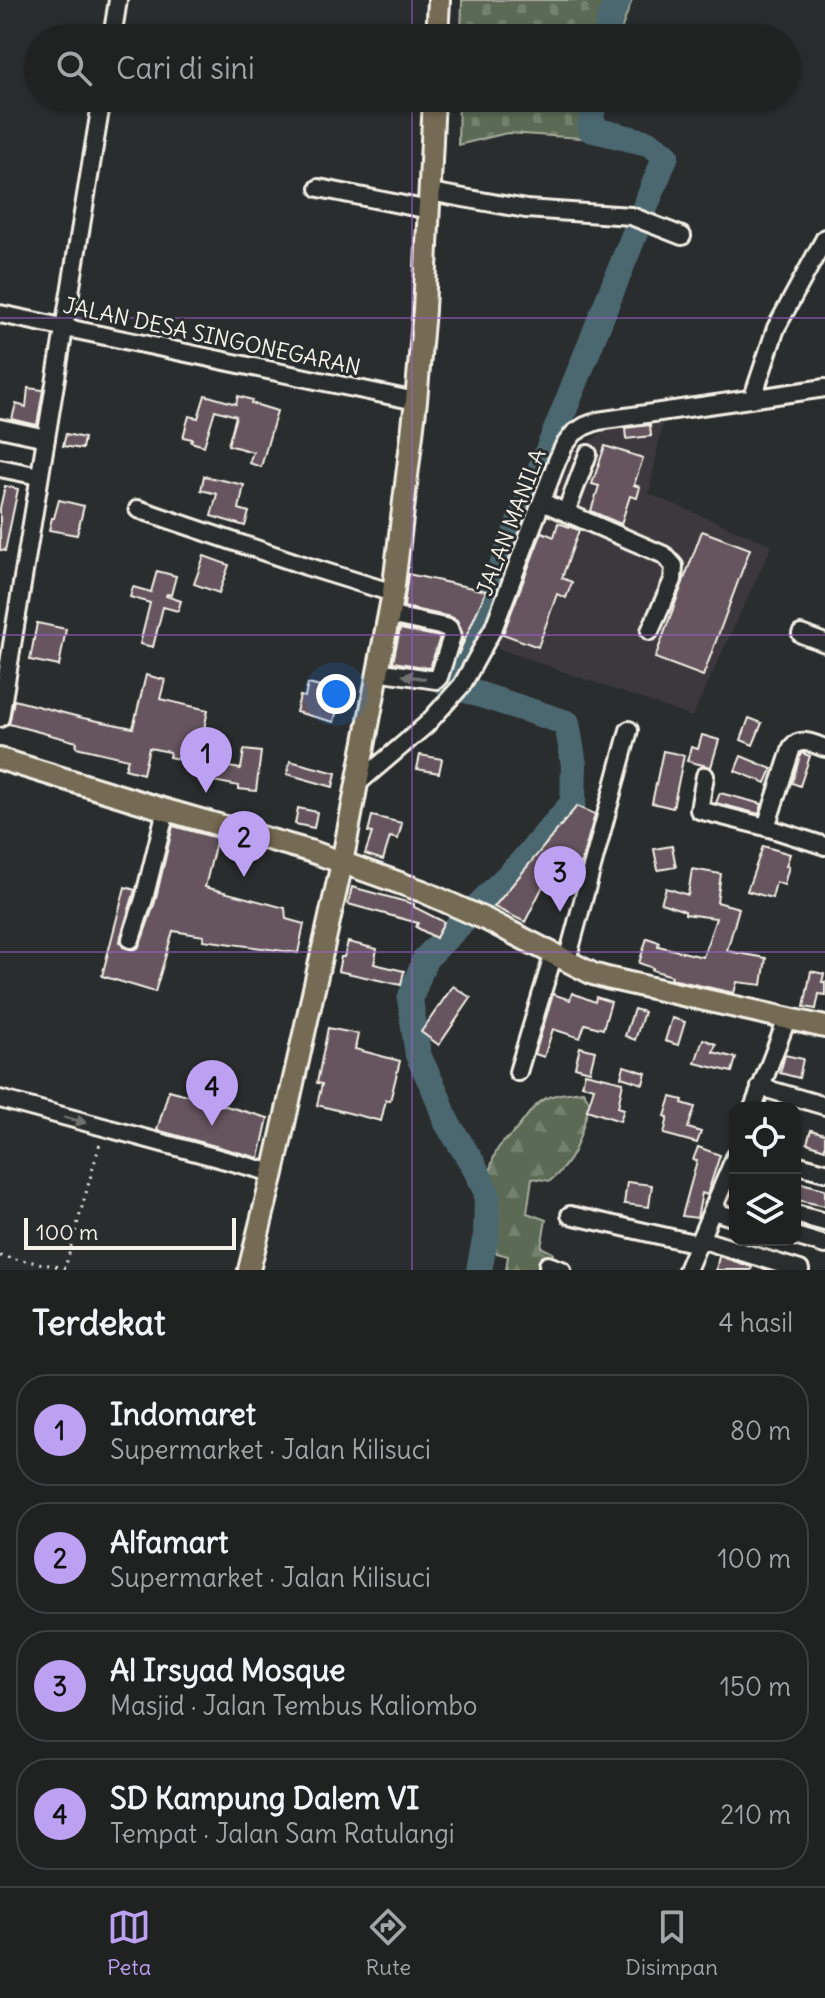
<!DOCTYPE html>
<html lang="id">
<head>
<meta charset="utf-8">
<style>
	body { margin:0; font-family:Delius,sans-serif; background:#282a2a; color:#f1f3f6 }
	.controls { position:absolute; right:24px; bottom:24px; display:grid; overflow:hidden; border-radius:16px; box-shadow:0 2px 6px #0004 }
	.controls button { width:72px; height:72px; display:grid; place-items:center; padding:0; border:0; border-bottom:2px solid #3d3f40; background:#202222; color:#f1f3f6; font:40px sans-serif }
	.scale { position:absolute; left:24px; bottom:20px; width:212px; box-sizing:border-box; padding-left:8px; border:4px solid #f4f1e8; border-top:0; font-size:22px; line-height:28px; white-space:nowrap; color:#f4f1e8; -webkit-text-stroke:6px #2a2d2e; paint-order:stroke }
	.you { position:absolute; left:336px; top:694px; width:28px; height:28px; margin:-20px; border:6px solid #fff; border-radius:50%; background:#1a73e8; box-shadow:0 0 0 12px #1a73e833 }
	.badge { display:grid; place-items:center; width:52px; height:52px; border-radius:50%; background:#bca0f2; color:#111; font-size:26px; font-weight:700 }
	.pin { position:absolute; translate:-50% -66px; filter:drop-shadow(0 2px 4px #0008) }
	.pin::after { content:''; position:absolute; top:42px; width:28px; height:24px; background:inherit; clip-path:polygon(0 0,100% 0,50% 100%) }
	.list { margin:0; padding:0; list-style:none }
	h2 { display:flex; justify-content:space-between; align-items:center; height:104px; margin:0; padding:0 32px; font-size:34px }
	h2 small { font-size:26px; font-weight:400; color:#a2a4a5 }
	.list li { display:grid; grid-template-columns:52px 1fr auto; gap:24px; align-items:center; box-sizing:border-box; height:112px; margin:0 16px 16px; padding:0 16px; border:2px solid #3d3f40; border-radius:32px }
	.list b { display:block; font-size:30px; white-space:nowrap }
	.list p { margin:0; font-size:26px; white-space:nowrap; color:#a2a4a5 }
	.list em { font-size:26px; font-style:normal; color:#a2a4a5 }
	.icon { flex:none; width:44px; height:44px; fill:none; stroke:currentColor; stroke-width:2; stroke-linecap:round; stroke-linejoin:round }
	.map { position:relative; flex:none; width:825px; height:1270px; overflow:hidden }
	.search { position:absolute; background:#202222; box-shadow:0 2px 6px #0004; left:24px; right:24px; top:24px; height:88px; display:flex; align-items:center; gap:20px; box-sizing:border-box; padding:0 28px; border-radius:44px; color:#a2a4a5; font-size:30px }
	.sheet { height:616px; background:#202222 }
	nav { display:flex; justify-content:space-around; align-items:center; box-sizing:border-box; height:112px; border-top:2px solid #3d3f40; background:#202222; font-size:22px; color:#a2a4a5 }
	nav a { display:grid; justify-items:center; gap:4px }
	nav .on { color:#bca0f2 }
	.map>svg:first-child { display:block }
	.built { fill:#3c393c }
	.forest { fill:url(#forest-firs); stroke:#a8ae9e; stroke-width:2 }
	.cemetery { fill:url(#cemetery-stones); stroke:#a8ae9e; stroke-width:2 }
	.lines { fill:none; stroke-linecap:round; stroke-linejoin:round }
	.river { stroke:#4c6771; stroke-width:26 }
	.building { fill:#66555e; stroke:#f4f1e8; stroke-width:2 }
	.minor-casing { stroke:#f4f1e8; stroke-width:22 }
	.major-casing { stroke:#f4f1e8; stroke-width:26 }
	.path { stroke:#f4f1e8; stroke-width:3; stroke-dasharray:2 6; stroke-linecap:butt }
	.minor { stroke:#2a2d2e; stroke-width:16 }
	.major { stroke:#756b52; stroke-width:20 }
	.oneway { fill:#71726f }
	.grid { fill:none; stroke:#995dc9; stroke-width:2; stroke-opacity:0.55 }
	.labels { text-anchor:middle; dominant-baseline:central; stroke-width:6; stroke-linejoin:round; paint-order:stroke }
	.street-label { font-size:22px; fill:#f4f1e8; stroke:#2a2d2e }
</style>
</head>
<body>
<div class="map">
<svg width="825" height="1270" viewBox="0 0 825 1270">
	<defs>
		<pattern id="forest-firs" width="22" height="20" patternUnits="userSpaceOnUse" patternTransform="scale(2)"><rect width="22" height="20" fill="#5b6b54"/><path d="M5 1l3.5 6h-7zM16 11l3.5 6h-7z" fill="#73816d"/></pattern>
		<pattern id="cemetery-stones" width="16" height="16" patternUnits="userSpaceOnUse" patternTransform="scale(2)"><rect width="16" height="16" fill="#5b6b54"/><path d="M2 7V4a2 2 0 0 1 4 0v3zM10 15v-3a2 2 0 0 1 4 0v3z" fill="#73816d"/></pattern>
	</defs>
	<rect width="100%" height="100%" fill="#2a2d2e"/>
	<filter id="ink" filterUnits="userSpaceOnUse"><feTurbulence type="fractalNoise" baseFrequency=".0125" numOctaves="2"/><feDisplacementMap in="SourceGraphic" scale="16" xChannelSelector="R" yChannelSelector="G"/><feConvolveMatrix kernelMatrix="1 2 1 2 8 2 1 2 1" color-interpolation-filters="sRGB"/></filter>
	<g filter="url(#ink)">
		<!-- built -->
		<path class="built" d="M663,421L649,494L772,545L692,717L497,648L574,452L607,429Z"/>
		<!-- forest -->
		<path class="forest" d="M583,1091L590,1102C580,1135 578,1158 550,1181L532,1178L527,1213L546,1220L541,1247L553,1253L550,1270H506L508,1256L489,1251C490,1226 484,1173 496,1152C500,1143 510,1137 517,1129C542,1096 541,1096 583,1091Z"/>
		<!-- cemetery -->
		<g class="cemetery">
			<path d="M462,0H632L618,38H461Z"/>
			<path d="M459,98H603L595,139L507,133L458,145Z"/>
		</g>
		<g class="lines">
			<!-- river -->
			<g class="river">
				<path d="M605,38L611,15L618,0"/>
				<path d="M479,1270L486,1235L487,1193L473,1164L447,1123L436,1093L418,1055L410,999L425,959L519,865L573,803L574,765L567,723L447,684L471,643L666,155L648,143L590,129L594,98"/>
			</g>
		</g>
		<!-- building -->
		<g class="building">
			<path d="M28,388L43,390L37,425L12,419L16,404L26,407Z"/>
			<path d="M205,395L236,404L238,396L252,400L251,403L277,411L261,467L249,463L253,452L228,445L236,416L215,410L204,446L191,442L192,439L183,437L189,416L198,418Z"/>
			<path d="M650,425L651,436L626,439L625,428Z"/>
			<path d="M66,434L84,438L82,449L63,446Z"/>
			<path d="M605,446L643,458L634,485L640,487L637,498L630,496L621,524L591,511L599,486L592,484Z"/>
			<path d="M204,476L244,485L239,509L249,512L245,526L211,516L217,494L201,490Z"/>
			<path d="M5,486L18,489L5,551L0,550V508Z"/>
			<path d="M59,500L84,506L77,535L49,530L52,518H54Z"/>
			<path d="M558,523L579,530L562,578L572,582L566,598L557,594L538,647L503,634L542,532L554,537Z"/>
			<path d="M702,531L750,549L703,676L655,658Z"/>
			<path d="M204,556L229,565L219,593L194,584Z"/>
			<path d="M157,571L176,576L171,595L167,594L166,596L181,601L178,611L163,607L153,647L140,644L150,603L130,597L133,587L151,592Z"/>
			<path d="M408,574L486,591L458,655L463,638L462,632L457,620L451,617L404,607Z"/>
			<path d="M37,623L66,629L59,666L30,660Z"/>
			<path d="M400,629L440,637L430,668L393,662Z"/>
			<path d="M146,675L165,680L160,699L208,710L198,758L189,756L188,761L169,757L170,752L149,748L143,774L125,769L128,759L76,747L77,742L9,724L14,700L83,718L133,728Z"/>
			<path d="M308,684L342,692L334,722L296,712L300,696L305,697Z"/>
			<path d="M749,718L762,723L753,745L741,740Z"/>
			<path d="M702,735L719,740L711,767L687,761L691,747L698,749Z"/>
			<path d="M244,750L261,752L256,791L239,789V786L208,780L211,764L241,769Z"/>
			<path d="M663,751L684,755L673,808L652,803Z"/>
			<path d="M801,753L810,756L800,786L792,783Z"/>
			<path d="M420,755L442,759L439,773L417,769Z"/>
			<path d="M741,756L772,769L766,783L735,771Z"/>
			<path d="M290,761L336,773L333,787L287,774Z"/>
			<path d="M720,793L762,804L759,814L716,803Z"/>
			<path d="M577,806L595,814L581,864L557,858L525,922L494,907Z"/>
			<path d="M298,808L317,812L314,828L295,824Z"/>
			<path d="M372,816L402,823L398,839L390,837L383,860L365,854L372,833L368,832Z"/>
			<path d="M173,826L217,838L205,887L285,908L286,919L304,924L298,953L203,940L204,936L173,931L155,992L102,976L125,887L135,890L121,936L120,942L123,947L132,950L138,948L141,942L155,902Z"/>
			<path d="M672,846L676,867L658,870L654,849Z"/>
			<path d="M763,846L790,854L786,866H789L784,885L776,882L772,898L747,891Z"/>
			<path d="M692,869L721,874L717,902L739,908L727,951L766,958L762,985L737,982L734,993L671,979L672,976L652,970L653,968L639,963L647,938L659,942L658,946L703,957L716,918L685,914V911L661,903L666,888L688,895Z"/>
			<path d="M352,887L414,904V907L444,922L436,938L416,927L418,923L348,904Z"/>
			<path d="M348,942L377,949L374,964L404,971L401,985L338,971L341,957H344Z"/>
			<path d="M811,971L824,974L822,982H825V995L819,994L816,1009L804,1007Z"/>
			<path d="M453,986L471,998L439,1045L421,1032Z"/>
			<path d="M572,993L595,1002L596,997L611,1002L603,1029L585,1024L580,1038L553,1029L544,1057L535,1054L553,994L570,1000Z"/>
			<path d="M634,1009L644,1012L635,1040L625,1036Z"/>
			<path d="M672,1018L685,1022L678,1045L665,1041Z"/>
			<path d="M328,1028L358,1034L355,1049L400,1061L390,1101L386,1100L381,1121L317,1105L322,1084L317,1083Z"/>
			<path d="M703,1039L716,1044L713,1052L736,1058L732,1072L695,1063Z"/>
			<path d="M580,1047L595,1051L590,1071L575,1067Z"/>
			<path d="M785,1055L803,1059L799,1078L780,1073Z"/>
			<path d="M624,1066L646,1073L643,1084L621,1077Z"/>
			<path d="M585,1073L623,1082L618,1107L624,1109L620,1121L587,1110L594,1088L582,1085Z"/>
			<path d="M169,1090L268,1118L259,1158L157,1130Z"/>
			<path d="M671,1097L683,1100L682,1103L695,1107L688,1128L701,1132L697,1143L664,1134L668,1117L665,1116Z"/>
			<path d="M811,1130L825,1134V1149L807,1143Z"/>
			<path d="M698,1147L720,1155L707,1195L702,1193L697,1218L682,1216L697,1161L693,1160Z"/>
			<path d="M627,1182L652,1185L649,1207L624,1204Z"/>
			<path d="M801,1183L825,1189V1206L797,1200Z"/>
			<path d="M719,1256L752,1267L751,1270H716Z"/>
		</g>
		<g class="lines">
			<!-- minor casing -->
			<g class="minor-casing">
				<g id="minor">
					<path d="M112,38L118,0"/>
					<path d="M319,188L429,210"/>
					<path d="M430,192L526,209L631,216L682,236"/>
					<path d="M0,314L416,401"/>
					<path d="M753,397L776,328L825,238"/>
					<path d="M0,428L46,438"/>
					<path d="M0,468L39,476"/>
					<path d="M542,502L664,555L674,566L673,580L650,631"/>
					<path d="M138,509L306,566L393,593"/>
					<path d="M566,512L588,454"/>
					<path d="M801,634L825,643"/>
					<path d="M377,671L436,680L439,677L452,636L449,628L389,615"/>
					<path d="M0,718L102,98"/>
					<path d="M705,776L699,810L766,827L825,846"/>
					<path d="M357,784L426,725L462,685L494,627L557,461L564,446L574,433L585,426L598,421L825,388"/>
					<path d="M766,827L792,747C801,737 814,744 825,748"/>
					<path d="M131,939L144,899L166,810"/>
					<path d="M567,960L629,730"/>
					<path d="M518,1072L554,953"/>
					<path d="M760,1087L825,1106"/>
					<path d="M0,1099L273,1173"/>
					<path d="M753,1108L787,1019"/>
					<path d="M795,1164L825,1172"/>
					<path d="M713,1211L735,1218"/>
					<path d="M795,1214L825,1222"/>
					<path d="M570,1215L698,1244"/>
					<path d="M795,1236L825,1245"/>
					<path d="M700,1239L800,1270"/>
					<path d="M548,1265L562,1270"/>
					<path d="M687,1270L735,1157"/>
				</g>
			</g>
			<!-- major casing -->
			<g class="major-casing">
				<g id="major">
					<path d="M437,38L439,0"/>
					<path d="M0,759L166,810L310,851L422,891L487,920L593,974L607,978L825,1027"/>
					<path d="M249,1270L273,1173L342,863L393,593L416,401L424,310L434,98"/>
				</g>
			</g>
			<!-- path -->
			<path class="path" d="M0,1256L65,1268L100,1143"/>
			<!-- minor -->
			<use href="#minor" class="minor"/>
			<!-- major -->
			<use href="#major" class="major"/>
		</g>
		<!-- one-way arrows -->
		<defs><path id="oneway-solid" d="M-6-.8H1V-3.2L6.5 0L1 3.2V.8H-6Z" transform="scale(2)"/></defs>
		<g class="oneway">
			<use href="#oneway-solid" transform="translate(414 677) rotate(-171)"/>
			<use href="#oneway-solid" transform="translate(75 1120) rotate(15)"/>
		</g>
	</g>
	<!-- grid -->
	<path class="grid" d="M412,0V38M412,98V1270M0,318H825M0,635H825M0,952H825"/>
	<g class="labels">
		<!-- street labels -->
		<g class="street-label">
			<text transform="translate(212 336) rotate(12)">JALAN DESA SINGONEGARAN</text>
			<text transform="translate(511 522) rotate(-69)">JALAN MANILA</text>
		</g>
	</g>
</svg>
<div class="controls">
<button><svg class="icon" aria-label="locate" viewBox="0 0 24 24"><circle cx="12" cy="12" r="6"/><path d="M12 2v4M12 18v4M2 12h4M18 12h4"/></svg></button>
<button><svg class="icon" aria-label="layers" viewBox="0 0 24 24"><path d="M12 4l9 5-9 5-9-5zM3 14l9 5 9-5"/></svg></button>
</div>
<div class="scale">100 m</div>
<div class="you"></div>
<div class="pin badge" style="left:206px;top:793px">1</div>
<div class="pin badge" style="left:244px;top:877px">2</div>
<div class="pin badge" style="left:560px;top:912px">3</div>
<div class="pin badge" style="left:212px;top:1126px">4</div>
<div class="search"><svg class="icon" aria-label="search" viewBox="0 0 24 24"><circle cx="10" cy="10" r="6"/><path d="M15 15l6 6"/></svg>Cari di sini</div>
</div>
<section class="sheet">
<h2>Terdekat<small>4 hasil</small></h2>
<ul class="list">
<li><span class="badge">1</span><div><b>Indomaret</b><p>Supermarket · Jalan Kilisuci</p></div><em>80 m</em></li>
<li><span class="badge">2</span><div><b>Alfamart</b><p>Supermarket · Jalan Kilisuci</p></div><em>100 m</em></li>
<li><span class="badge">3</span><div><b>Al Irsyad Mosque</b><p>Masjid · Jalan Tembus Kaliombo</p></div><em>150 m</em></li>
<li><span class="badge">4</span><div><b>SD Kampung Dalem VI</b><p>Tempat · Jalan Sam Ratulangi</p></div><em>210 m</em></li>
</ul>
</section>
<nav>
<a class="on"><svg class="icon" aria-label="map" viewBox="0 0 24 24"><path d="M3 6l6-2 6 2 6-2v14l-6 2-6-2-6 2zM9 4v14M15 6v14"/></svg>Peta</a>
<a><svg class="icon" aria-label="directions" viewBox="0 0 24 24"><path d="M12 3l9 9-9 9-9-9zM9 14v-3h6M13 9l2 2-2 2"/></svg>Rute</a>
<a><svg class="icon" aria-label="saved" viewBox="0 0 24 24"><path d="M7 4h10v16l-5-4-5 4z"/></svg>Disimpan</a>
</nav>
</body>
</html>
